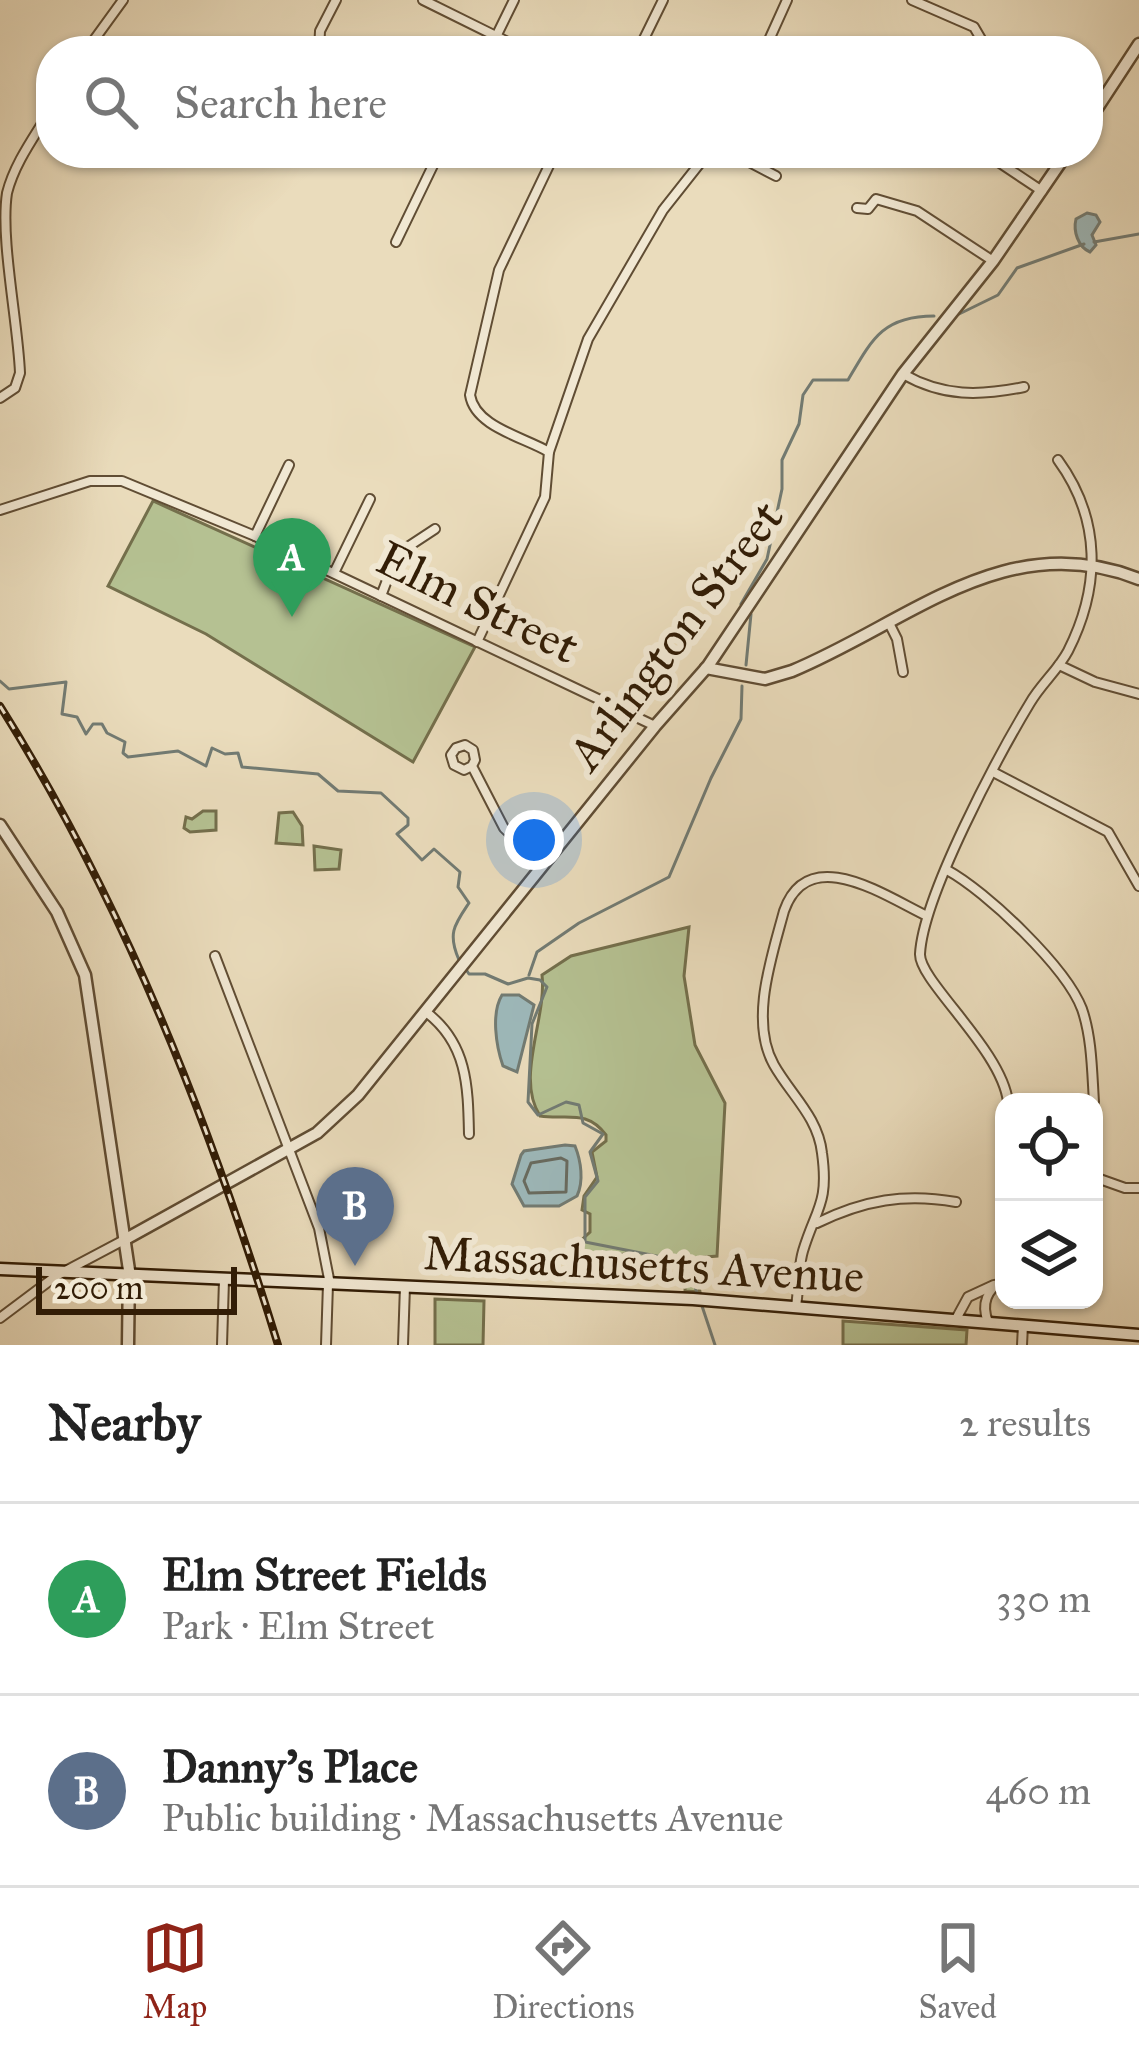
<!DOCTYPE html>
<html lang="en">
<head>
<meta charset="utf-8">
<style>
	body { margin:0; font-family:"IM FELL Great Primer",serif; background:#f6f6f6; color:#222 }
	.controls { position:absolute; right:36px; bottom:36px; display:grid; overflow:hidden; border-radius:24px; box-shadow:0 3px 9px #0004 }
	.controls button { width:108px; height:108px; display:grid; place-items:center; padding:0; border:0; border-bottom:3px solid #e0e0e0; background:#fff; color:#222; font:60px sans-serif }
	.scale { position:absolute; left:36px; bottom:30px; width:201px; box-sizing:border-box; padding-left:12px; border:6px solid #321d06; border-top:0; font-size:33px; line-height:42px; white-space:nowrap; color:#321d06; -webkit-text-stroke:9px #f1e8d3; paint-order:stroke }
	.you { position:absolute; left:534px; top:840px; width:42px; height:42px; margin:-30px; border:9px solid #fff; border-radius:50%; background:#1a73e8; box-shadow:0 0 0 18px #1a73e833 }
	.badge { display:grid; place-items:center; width:78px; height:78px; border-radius:50%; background:#8f2418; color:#fff; font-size:39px; font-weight:700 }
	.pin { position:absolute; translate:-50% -99px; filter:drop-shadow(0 3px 6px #0008) }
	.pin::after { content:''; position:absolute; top:63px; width:42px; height:36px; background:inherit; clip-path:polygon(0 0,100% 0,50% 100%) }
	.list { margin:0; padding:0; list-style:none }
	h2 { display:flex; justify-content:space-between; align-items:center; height:156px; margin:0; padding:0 48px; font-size:51px }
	h2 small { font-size:39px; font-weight:400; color:#767676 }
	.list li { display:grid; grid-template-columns:78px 1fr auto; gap:36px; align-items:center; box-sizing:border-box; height:192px; padding:0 48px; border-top:3px solid #e0e0e0 }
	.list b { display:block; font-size:45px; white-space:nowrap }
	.list p { margin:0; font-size:39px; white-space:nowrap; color:#767676 }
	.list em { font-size:39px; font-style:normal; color:#767676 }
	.icon { flex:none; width:66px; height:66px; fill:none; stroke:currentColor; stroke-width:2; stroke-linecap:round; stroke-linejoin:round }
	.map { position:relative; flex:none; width:1139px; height:1345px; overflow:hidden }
	.search { position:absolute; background:#fff; box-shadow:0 3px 9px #0004; left:36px; right:36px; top:36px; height:132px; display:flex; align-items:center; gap:30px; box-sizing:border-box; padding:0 42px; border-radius:48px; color:#767676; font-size:45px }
	.sheet { height:540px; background:#fff }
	nav { display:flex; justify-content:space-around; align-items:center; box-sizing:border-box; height:168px; border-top:3px solid #e0e0e0; background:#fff; font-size:33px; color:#767676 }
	nav a { display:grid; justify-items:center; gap:6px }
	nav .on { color:#8f2418 }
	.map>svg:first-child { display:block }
	.green { fill:#b5c192; stroke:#746f4c; stroke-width:3 }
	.water { fill:#9db9bb; stroke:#727b73; stroke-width:3 }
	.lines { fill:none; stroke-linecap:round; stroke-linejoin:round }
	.shore { stroke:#686b60; stroke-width:3 }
	.stream { stroke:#727b73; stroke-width:3 }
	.minor-casing { stroke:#604d34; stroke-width:12 }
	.tertiary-casing { stroke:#604d34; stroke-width:15 }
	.secondary-casing { stroke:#321d06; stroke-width:15 }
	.minor { stroke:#f1e8d3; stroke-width:8 }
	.tertiary { stroke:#f1e8d3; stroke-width:10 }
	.secondary { stroke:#f1e8d3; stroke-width:10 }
	.rail-casing { stroke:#321d06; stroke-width:8 }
	.rail { stroke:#f1e8d3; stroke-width:3; stroke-dasharray:9; stroke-linecap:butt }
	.labels { text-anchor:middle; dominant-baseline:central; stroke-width:12; stroke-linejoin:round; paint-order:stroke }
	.street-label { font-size:48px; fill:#321d06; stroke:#f1e8d3 }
</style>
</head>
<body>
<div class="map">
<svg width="1139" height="1345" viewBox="0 0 1139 1345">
	<rect width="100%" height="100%" fill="#eadcbc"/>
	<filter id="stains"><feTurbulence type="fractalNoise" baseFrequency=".00167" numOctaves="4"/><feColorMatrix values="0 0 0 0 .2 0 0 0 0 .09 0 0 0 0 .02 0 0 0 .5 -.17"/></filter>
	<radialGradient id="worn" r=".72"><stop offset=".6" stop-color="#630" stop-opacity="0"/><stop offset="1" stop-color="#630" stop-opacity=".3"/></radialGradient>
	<!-- green -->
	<g class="green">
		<path d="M153,501L475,647L413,762L206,634L108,586Z"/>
		<path d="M203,811H216V830L190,832L184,828L186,817L192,819Z"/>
		<path d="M293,812L302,826L303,845L276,843L279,813Z"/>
		<path d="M314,846L341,850L339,869L315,870Z"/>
		<path d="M689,927L684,976L695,1045L725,1103L717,1256L694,1258L700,1292L685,1291L686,1269L681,1264H665L644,1278L628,1269L637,1261L629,1252L595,1265L585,1263L576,1245L590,1232V1214L582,1210L584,1196L597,1177L592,1152L606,1141V1135C587,1109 567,1120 540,1116C515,1077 547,1019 542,975L571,956Z"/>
		<path d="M435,1299L484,1301L483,1345H435Z"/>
		<path d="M843,1321L967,1330L966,1345H843Z"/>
	</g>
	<!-- water -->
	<g class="water">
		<path d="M1087,213L1096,215L1100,222L1092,235L1096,245L1090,252C1078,247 1073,231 1076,219Z"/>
		<path d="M502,995H519L534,1005L517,1072L503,1066C496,1046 491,1013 502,995Z"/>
		<path d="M565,1145L575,1146C581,1161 584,1181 577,1196L559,1206H524L512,1184L521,1155L524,1151Z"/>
	</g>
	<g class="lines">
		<!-- shore -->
		<path class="shore" d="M561,1158L567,1161L566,1192L529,1193L524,1181L531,1163Z"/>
		<!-- stream -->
		<g class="stream">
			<path d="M1094,242L1139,234"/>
			<path d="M955,316L998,295L1017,268L1084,244"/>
			<path d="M741,604L767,559L782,489V460L799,424L803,395L813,380H848C872,339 883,316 934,316"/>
			<path d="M746,665L751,614"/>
			<path d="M0,681L9,689L66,682L62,714L77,717L86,734L93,724H102L107,733L125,742L123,753L128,757L178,751L206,766L212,748L225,754L238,753L242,767L318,774L338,791L381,793L408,818V825L397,834L422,860L434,849L460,872L458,887L469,903C455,924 447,933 459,960"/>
			<path d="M465,968L469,974H485L508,984L528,978L540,980L547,987L532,1024L528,1102L538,1115L566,1102L579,1105L583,1123L603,1134L590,1152L598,1181L585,1197V1242L687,1262L698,1296"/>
			<path d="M529,975L537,952L579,923L669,877L711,778L741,719L742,686"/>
			<path d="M702,1306L715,1345"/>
		</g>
		<!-- minor casing -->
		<g class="minor-casing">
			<g id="minor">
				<path d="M423,0L526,51"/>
				<path d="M912,0L974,27L988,51"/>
				<path d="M86,51L123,0"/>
				<path d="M319,51L320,31L336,0"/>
				<path d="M489,51L514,0"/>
				<path d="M638,51L663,0"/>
				<path d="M764,51L787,0"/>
				<path d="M732,153L776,176"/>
				<path d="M985,153L1042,191"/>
				<path d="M857,208L868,209L876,199L917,211L993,261"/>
				<path d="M396,242L439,153"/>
				<path d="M903,374C943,397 980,396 1024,387"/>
				<path d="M0,398L15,388L20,373C18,322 0,239 7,193C15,162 35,136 51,109"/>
				<path d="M549,452C524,437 475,427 470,395L499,270L555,153"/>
				<path d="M0,510L90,481H122L255,536L655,726"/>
				<path d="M255,536L289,465"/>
				<path d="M334,573L370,499"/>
				<path d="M381,596L397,554L435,529"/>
				<path d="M889,623L897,639L903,672"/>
				<path d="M477,642L545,497L549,452L588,339L663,210L708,153"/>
				<path d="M1059,665L1095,682L1139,694"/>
				<path d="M472,766L464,770L454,765L451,755L456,748L465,745L473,750L475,760L472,766L504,828L543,865"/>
				<path d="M995,773L1108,832L1139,886"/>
				<path d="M947,870C986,891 1066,967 1082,1009C1092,1038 1092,1072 1094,1102"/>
				<path d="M215,956L319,1228L330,1284"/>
				<path d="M426,1012C467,1043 468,1085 469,1134"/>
				<path d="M1008,1102C1002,1050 919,981 920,954C923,896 998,756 1030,703C1041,684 1058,670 1068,651C1101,586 1101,519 1058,460"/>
				<path d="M1094,1177L1125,1188H1139"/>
				<path d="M817,1223C864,1200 905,1193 956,1202"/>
				<path d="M796,1306C799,1288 798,1268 803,1251C816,1208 829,1204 822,1153C818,1117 791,1095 774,1065C749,1021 772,956 784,911C808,842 885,896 927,916"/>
				<path d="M0,1318L56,1276L124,1240"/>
				<path d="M956,1319L968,1297L994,1285"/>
				<path d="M988,1322C981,1304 987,1289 1004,1280"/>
				<path d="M222,1345L224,1280"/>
				<path d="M326,1345L328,1284"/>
				<path d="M403,1345L405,1286"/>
				<path d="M1022,1345L1023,1325"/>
			</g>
		</g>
		<!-- tertiary casing -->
		<g class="tertiary-casing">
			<g id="tertiary">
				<path d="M1088,122L1139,44"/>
				<path d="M706,668L765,679L792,671C908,623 1006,526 1139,579"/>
				<path d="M0,825L57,912L85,975L129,1270L128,1345"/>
				<path d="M124,1240L317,1133L358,1095L655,726L708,666L903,374L993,261L1067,153"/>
			</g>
		</g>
		<!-- secondary casing -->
		<g class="secondary-casing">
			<path id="secondary" d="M0,1269L693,1299L1139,1335"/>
		</g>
		<!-- minor -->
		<use href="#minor" class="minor"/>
		<!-- tertiary -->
		<use href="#tertiary" class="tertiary"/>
		<!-- secondary -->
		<use href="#secondary" class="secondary"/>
		<!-- rail casing -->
		<g class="rail-casing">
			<path id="rail" d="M0,706C124,903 210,1123 278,1345"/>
		</g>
		<!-- rail -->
		<use href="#rail" class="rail"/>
	</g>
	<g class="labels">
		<!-- street labels -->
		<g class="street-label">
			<text transform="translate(478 602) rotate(26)">Elm Street</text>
			<text transform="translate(675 635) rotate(-53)">Arlington Street</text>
			<text transform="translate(644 1264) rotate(3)">Massachusetts Avenue</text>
		</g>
	</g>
	<rect width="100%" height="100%" filter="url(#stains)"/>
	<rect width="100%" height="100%" fill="url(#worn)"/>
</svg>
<div class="controls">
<button><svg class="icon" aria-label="locate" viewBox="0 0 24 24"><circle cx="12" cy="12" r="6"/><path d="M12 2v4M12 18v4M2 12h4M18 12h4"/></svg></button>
<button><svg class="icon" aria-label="layers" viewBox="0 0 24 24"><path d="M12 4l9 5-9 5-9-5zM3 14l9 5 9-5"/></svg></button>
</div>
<div class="scale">200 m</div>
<div class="you"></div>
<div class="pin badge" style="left:292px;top:617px;background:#2e9e5b">A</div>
<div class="pin badge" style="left:355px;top:1266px;background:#5c6f8a">B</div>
<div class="search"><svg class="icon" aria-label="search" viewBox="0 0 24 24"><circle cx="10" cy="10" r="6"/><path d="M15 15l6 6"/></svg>Search here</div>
</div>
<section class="sheet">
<h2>Nearby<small>2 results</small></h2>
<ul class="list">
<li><span class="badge" style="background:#2e9e5b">A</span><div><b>Elm Street Fields</b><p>Park · Elm Street</p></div><em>330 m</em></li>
<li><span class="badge" style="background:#5c6f8a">B</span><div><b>Danny's Place</b><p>Public building · Massachusetts Avenue</p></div><em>460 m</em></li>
</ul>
</section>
<nav>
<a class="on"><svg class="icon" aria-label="map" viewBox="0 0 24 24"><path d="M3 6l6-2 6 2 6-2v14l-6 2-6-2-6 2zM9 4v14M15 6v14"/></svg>Map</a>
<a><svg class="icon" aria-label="directions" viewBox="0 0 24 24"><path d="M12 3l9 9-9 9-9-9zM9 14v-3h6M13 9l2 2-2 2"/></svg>Directions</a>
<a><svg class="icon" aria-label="saved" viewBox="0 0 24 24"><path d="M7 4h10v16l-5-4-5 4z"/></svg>Saved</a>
</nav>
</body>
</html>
